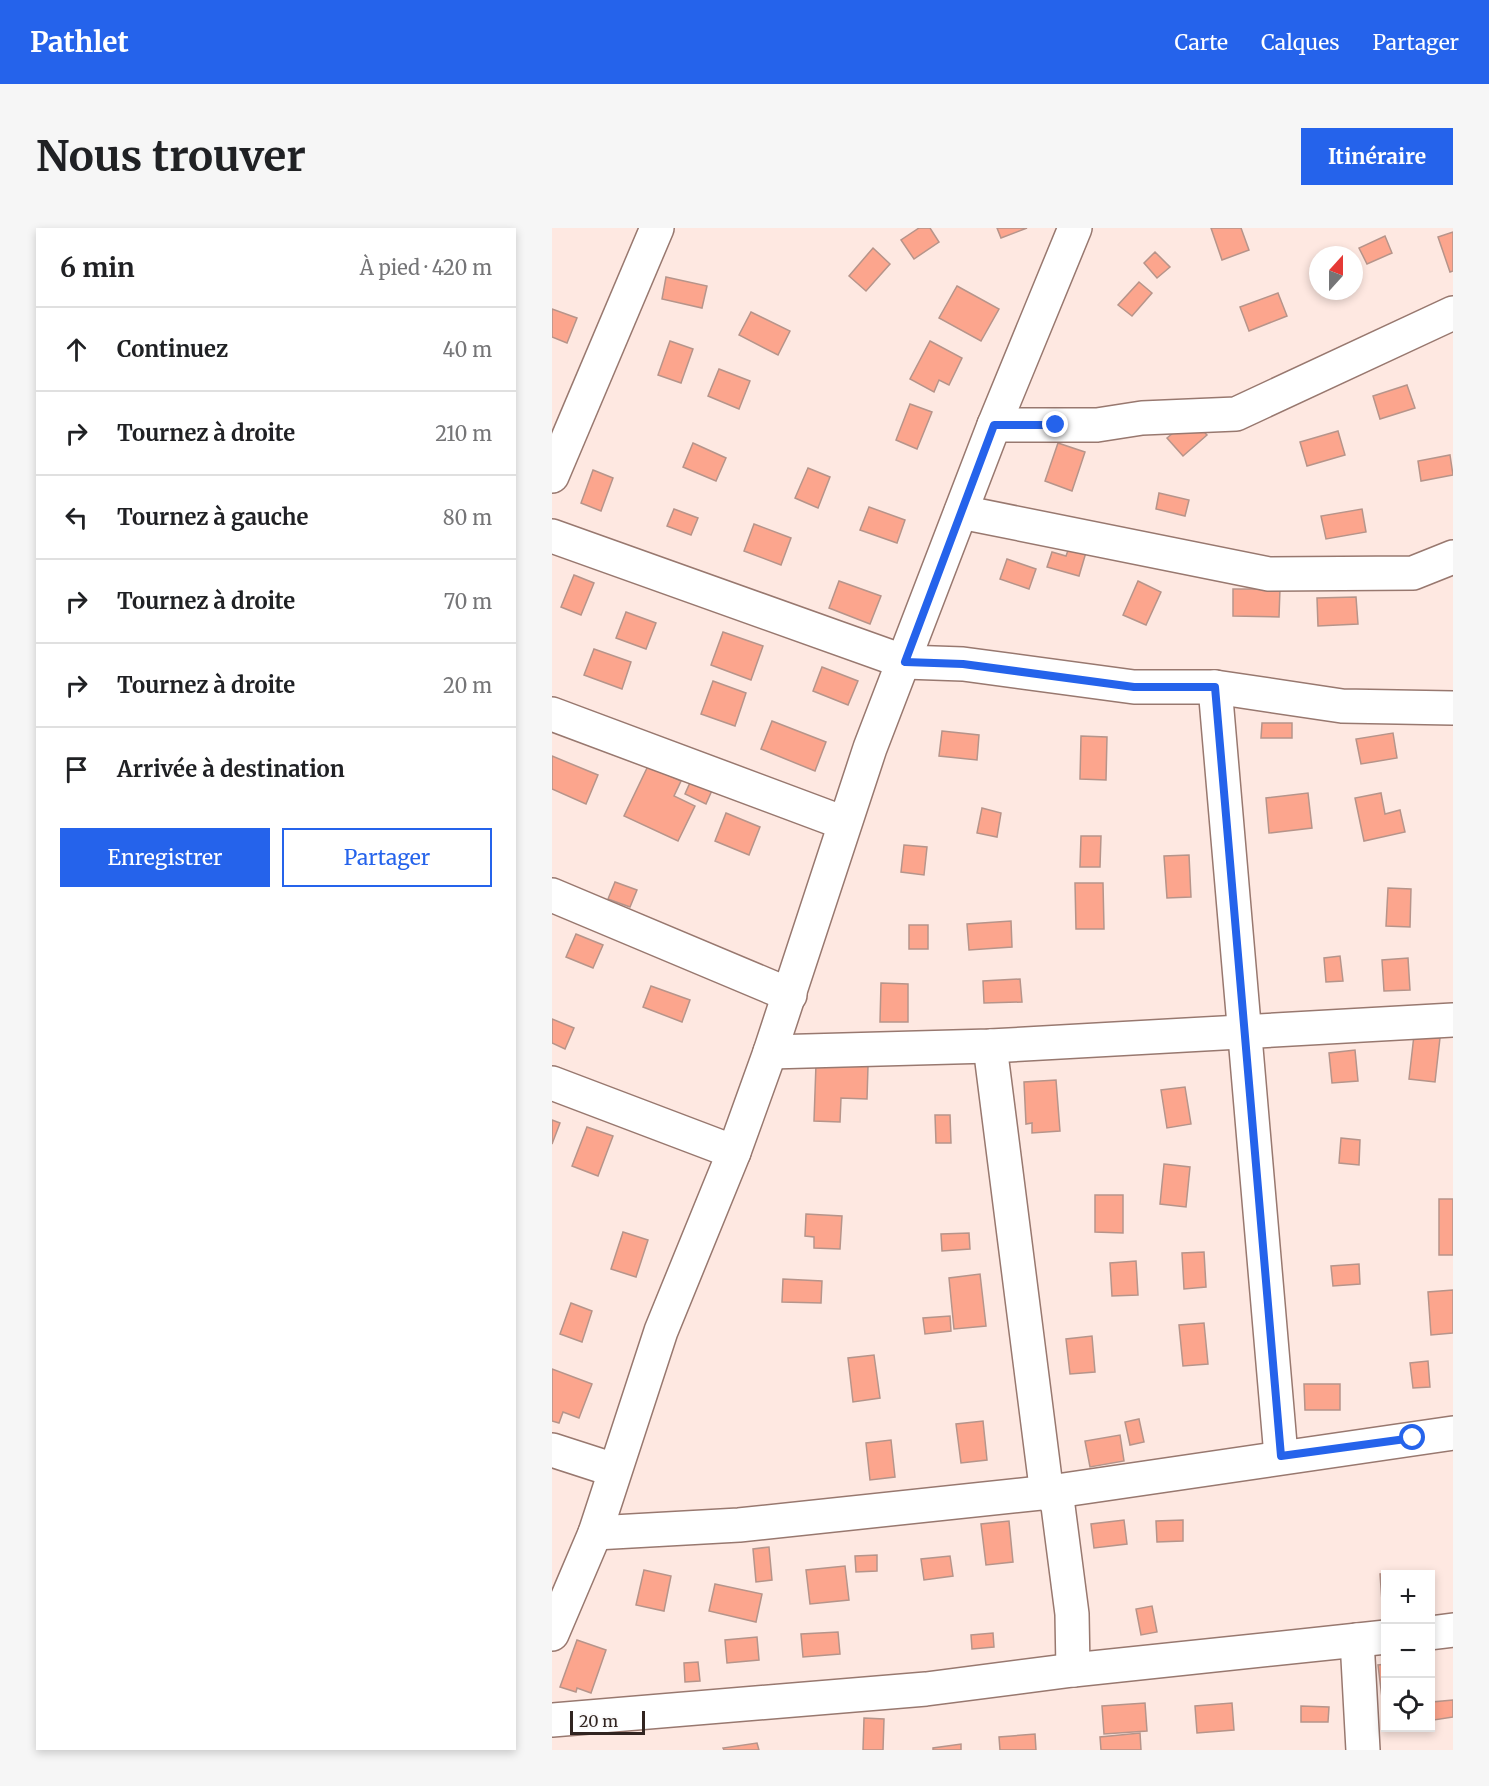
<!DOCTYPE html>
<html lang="fr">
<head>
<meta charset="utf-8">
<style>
	body { margin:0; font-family:Merriweather,serif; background:#f6f6f6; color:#202124 }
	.controls { position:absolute; right:18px; bottom:18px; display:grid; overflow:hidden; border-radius:0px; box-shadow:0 3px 9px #0003 }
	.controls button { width:54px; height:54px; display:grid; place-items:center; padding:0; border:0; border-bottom:2px solid #e0e0e0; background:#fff; color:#202124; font:30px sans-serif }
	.compass { position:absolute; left:757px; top:18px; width:54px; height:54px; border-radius:50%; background:#fff; box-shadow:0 3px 9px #0003; rotate:21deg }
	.scale { position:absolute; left:18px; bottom:15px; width:75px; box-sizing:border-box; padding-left:6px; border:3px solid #312420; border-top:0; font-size:16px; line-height:21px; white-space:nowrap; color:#312420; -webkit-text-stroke:4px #fafafa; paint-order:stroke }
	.stop { position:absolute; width:18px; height:18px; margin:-14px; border:4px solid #2563eb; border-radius:50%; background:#fff }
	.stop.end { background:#2563eb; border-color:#fff; box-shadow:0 2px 6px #0008 }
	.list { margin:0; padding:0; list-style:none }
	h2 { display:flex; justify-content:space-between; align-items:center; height:78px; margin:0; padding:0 24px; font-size:26px }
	h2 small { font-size:20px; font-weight:400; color:#757577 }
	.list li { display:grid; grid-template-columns:39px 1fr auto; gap:18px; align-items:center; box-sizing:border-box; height:84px; padding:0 24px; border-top:2px solid #e0e0e0 }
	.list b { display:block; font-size:22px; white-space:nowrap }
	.list em { font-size:20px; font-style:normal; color:#757577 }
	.actions { display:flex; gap:12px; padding:18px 24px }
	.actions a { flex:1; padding:14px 0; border:2px solid #2563eb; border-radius:0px; text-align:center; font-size:21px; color:#2563eb }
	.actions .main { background:#2563eb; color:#fff }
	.icon { flex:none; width:33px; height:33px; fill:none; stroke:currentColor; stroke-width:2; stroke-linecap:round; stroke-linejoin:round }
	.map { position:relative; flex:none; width:901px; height:1522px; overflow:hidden; border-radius:0px }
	header { display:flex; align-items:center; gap:36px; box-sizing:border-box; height:84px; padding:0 30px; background:#2563eb; color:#fff }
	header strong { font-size:28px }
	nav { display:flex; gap:33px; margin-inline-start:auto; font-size:21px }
	.intro { display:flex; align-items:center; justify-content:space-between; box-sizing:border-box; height:144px; padding:0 36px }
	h1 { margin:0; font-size:42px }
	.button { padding:15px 27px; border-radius:0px; background:#2563eb; color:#fff; font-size:21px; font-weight:700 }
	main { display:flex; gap:36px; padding:0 36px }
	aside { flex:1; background:#fff; border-radius:0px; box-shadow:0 3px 9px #0003 }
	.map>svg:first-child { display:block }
	.building { fill:#fca58d; stroke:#b6948a; stroke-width:1.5 }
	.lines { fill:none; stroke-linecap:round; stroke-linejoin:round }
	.minor-casing { stroke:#98786f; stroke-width:36 }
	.minor { stroke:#fff; stroke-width:33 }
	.route { stroke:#2563eb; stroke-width:8 }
</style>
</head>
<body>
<header>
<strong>Pathlet</strong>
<nav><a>Carte</a><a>Calques</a><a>Partager</a></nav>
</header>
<div class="intro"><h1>Nous trouver</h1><a class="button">Itinéraire</a></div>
<main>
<aside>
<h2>6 min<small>À pied · 420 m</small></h2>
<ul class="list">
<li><svg class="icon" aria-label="ahead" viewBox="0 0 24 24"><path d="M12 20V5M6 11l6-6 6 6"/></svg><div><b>Continuez</b></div><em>40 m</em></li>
<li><svg class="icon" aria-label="right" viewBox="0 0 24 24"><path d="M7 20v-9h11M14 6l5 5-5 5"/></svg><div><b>Tournez à droite</b></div><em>210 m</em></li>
<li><svg class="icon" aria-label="left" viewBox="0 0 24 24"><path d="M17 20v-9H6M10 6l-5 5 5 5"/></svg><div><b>Tournez à gauche</b></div><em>80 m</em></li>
<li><svg class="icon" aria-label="right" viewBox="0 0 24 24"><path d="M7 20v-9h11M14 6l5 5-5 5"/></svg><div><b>Tournez à droite</b></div><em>70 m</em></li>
<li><svg class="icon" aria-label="right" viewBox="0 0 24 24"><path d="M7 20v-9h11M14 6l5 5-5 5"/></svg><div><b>Tournez à droite</b></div><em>20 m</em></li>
<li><svg class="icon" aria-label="arrive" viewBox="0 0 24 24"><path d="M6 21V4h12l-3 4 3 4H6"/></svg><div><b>Arrivée à destination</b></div></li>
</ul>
<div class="actions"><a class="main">Enregistrer</a><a>Partager</a></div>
</aside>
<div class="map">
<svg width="901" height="1522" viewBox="0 0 901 1522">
	<rect width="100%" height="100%" fill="#fee8e1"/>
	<!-- building -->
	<g class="building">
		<path d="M367,0H378L387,14L362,31L349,12Z"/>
		<path d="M445,0H475L449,10Z"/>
		<path d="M659,0H689L697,22L670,32Z"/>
		<path d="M901,4V43L898,44L886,9Z"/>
		<path d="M833,8L840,25L815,36L807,20Z"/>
		<path d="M321,20L338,36L314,63L297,48Z"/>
		<path d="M603,24L618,39L605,50L592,35Z"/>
		<path d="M114,49L155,58L150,80L110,71Z"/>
		<path d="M587,54L600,65L580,88L566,77Z"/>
		<path d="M405,58L447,81L429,113L387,90Z"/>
		<path d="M726,65L735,88L697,103L688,79Z"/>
		<path d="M0,81L25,90L15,115L0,109Z"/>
		<path d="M199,84L238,103L226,127L187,107Z"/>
		<path d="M118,113L141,121L129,155L106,147Z"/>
		<path d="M378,113L410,130L397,157L387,152L382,164L358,151Z"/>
		<path d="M167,141L198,153L187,181L156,168Z"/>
		<path d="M855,157L863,180L828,191L821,168Z"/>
		<path d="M358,176L380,184L365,221L344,212Z"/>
		<path d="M639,190L655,207L631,228L615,210Z"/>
		<path d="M786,203L793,227L755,238L748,214Z"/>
		<path d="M141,215L174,230L164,253L131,239Z"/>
		<path d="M506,215L533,224L520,263L493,253Z"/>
		<path d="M898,227L901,247L869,253L866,233Z"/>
		<path d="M256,240L278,249L266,280L243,270Z"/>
		<path d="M41,242L61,250L49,283L29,275Z"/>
		<path d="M607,265L637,272L633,288L604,281Z"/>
		<path d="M317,279L353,292L345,315L308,302Z"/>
		<path d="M122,281L146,290L139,307L115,298Z"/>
		<path d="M810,281L814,304L774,311L769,288Z"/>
		<path d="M202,296L239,310L229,337L192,323Z"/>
		<path d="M518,317L535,321L527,348L495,339L500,324L514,328Z"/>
		<path d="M455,331L484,341L477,361L448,351Z"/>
		<path d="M22,347L42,355L29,387L9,379Z"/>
		<path d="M287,353L329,368L318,396L277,380Z"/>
		<path d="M586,353L609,364L594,397L571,387Z"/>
		<path d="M681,361H728L727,389L681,388Z"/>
		<path d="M804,369L806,396L766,398L765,370Z"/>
		<path d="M74,384L104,395L94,421L64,410Z"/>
		<path d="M171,404L211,418L199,452L159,437Z"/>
		<path d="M42,421L79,434L70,461L32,447Z"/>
		<path d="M270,439L306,453L296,477L261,463Z"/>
		<path d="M161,453L194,465L183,498L149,486Z"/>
		<path d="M220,493L274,514L263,543L209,521Z"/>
		<path d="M710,495H740V510H709Z"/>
		<path d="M390,503L427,507L425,532L387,528Z"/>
		<path d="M841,505L845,530L809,536L804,511Z"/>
		<path d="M529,508L555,509L554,552L528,551Z"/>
		<path d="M0,528L46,547L34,576L0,561Z"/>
		<path d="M96,538L129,553L122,568L143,578L126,613L72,588Z"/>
		<path d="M140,550L161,560L154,576L133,566Z"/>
		<path d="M756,565L760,600L717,605L714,570Z"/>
		<path d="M829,565L833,586L848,582L853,604L812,613L803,570Z"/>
		<path d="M430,580L449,585L445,609L425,605Z"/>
		<path d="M174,585L208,599L197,627L163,613Z"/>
		<path d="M529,608H549L548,639H528Z"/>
		<path d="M352,617L375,619L372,647L349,644Z"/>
		<path d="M637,627L639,669L615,670L612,628Z"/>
		<path d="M63,654L85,662L78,679L56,671Z"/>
		<path d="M523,655H551L552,701H524Z"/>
		<path d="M836,660L859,661L858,699L834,698Z"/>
		<path d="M459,693L460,719L417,722L415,696Z"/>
		<rect x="357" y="697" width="19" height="24"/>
		<path d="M24,706L51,717L41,740L14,729Z"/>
		<path d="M788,728L791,753L774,754L772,730Z"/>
		<path d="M856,730L858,762L832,763L830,732Z"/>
		<path d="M468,751L470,774L432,775L431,753Z"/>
		<path d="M329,755L356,756V794H328Z"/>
		<path d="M99,758L138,772L130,794L91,779Z"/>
		<path d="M0,791L22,800L13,821L0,815Z"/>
		<path d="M862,807L888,810L883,854L857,851Z"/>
		<path d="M803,822L806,853L780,855L777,825Z"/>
		<path d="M264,836L316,838L315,871L289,870L288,894L262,893Z"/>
		<path d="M504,852L508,903L480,905V895L474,896L472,854Z"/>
		<path d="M633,859L639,896L615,900L609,862Z"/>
		<path d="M383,887H398L399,915H384Z"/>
		<path d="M0,892L8,895L0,916Z"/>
		<path d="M35,899L61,908L46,948L20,938Z"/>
		<path d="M789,910L808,912L807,937L787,935Z"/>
		<path d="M612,936L638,939L634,979L608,976Z"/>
		<path d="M543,967H571V1005L543,1004Z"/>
		<rect x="887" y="971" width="14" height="56"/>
		<path d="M254,986L290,988L288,1021L262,1020V1009L253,1008Z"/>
		<path d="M71,1004L96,1012L84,1049L59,1041Z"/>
		<path d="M417,1005L418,1021L390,1023L389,1006Z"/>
		<path d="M652,1024L654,1059L632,1061L630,1025Z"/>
		<path d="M584,1033L586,1067L560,1068L558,1035Z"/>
		<path d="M807,1036L808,1056L781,1058L779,1038Z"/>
		<path d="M428,1046L434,1098L402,1101L397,1050Z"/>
		<path d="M231,1051L270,1053L269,1075L230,1074Z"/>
		<path d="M901,1062V1105L879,1107L876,1064Z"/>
		<path d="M19,1075L40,1083L30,1114L8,1106Z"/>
		<path d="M398,1088L399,1103L373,1106L371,1090Z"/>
		<path d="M652,1095L656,1136L631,1138L627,1097Z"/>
		<path d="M540,1108L543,1144L518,1146L514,1111Z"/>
		<path d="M322,1127L328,1170L301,1174L296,1130Z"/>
		<path d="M876,1133L878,1159L861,1160L858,1135Z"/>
		<path d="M0,1141L40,1156L27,1190L11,1184L7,1195L0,1193Z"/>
		<path d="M752,1156H788V1182H753Z"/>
		<path d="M587,1191L592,1214L578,1217L573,1194Z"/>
		<path d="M431,1193L435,1232L409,1235L404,1196Z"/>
		<path d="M568,1207L572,1233L538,1239L533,1213Z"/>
		<path d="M339,1212L343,1249L318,1252L314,1215Z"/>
		<path d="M572,1292L575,1316L542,1320L539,1296Z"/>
		<path d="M631,1292V1313L605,1314L604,1293Z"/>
		<path d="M457,1293L461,1334L434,1337L429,1296Z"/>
		<path d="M217,1319L220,1352L204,1354L201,1321Z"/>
		<path d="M325,1327V1343L304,1344L303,1328Z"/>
		<path d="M398,1328L401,1348L372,1352L369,1331Z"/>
		<path d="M293,1338L297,1372L258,1376L254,1342Z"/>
		<path d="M92,1342L119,1348L112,1383L84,1377Z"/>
		<path d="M866,1344V1346H834V1373H830L828,1346Z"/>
		<path d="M163,1356L210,1366L204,1394L157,1383Z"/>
		<path d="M600,1378L605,1404L589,1407L584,1381Z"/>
		<path d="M286,1404L288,1426L251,1429L249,1406Z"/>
		<path d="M441,1405L442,1419L420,1421L419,1407Z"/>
		<path d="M205,1409L207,1432L175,1435L173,1412Z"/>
		<path d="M25,1412L54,1422L39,1465L25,1460L24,1464L8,1459Z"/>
		<path d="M146,1434L148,1453L133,1454L132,1435Z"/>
		<path d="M834,1436V1478H831L826,1437Z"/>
		<path d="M901,1472V1489L882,1492L880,1474Z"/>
		<path d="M593,1475L595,1503L552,1506L550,1478Z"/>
		<path d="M680,1475L682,1502L645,1505L643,1478Z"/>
		<path d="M749,1478L777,1479L776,1494H749Z"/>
		<path d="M312,1490L332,1491L331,1522H311Z"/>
		<path d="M588,1505L589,1522H549L548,1509Z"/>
		<path d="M483,1506L484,1522H448L447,1509Z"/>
		<path d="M205,1515L207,1522H172L171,1520Z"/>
		<path d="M409,1516V1522H381V1520Z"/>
	</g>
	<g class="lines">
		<!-- minor casing -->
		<g class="minor-casing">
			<g id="minor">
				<path d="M442,197H545L590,190L684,186L901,85"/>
				<path d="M0,248L105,0"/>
				<path d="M409,284L717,346L861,345L901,329"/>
				<path d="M0,308L353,434L411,436L582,459H663L790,478L901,480"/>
				<path d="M663,459L729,1228"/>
				<path d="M0,486L292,595"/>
				<path d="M0,667L238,767"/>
				<path d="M438,818L493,1251L506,1278L520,1386L521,1442"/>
				<path d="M218,824L438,818L901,792"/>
				<path d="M0,855L182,924"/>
				<path d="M0,1222L62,1242"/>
				<path d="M43,1305L187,1297L498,1264L901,1205"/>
				<path d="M878,1405L901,1402"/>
				<path d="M0,1406L43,1305L109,1103L182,924L218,824L318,520L442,197L523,0"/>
				<path d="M805,1412L811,1522"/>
				<path d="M0,1492L374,1461L521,1442L834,1409"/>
			</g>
		</g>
		<!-- minor -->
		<use href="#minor" class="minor"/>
	</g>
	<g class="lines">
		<!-- route -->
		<path class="route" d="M504,197H442L353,434L411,436L582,459H663L729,1228L861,1210"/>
	</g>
</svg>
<div class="controls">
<button>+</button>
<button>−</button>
<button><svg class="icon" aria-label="locate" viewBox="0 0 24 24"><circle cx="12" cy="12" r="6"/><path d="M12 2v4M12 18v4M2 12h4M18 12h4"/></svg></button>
</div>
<svg class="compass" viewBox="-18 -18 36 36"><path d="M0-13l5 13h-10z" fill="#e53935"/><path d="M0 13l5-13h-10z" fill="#757577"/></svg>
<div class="scale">20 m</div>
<div class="stop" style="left:861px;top:1210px"></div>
<div class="stop end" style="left:504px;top:197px"></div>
</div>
</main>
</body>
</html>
